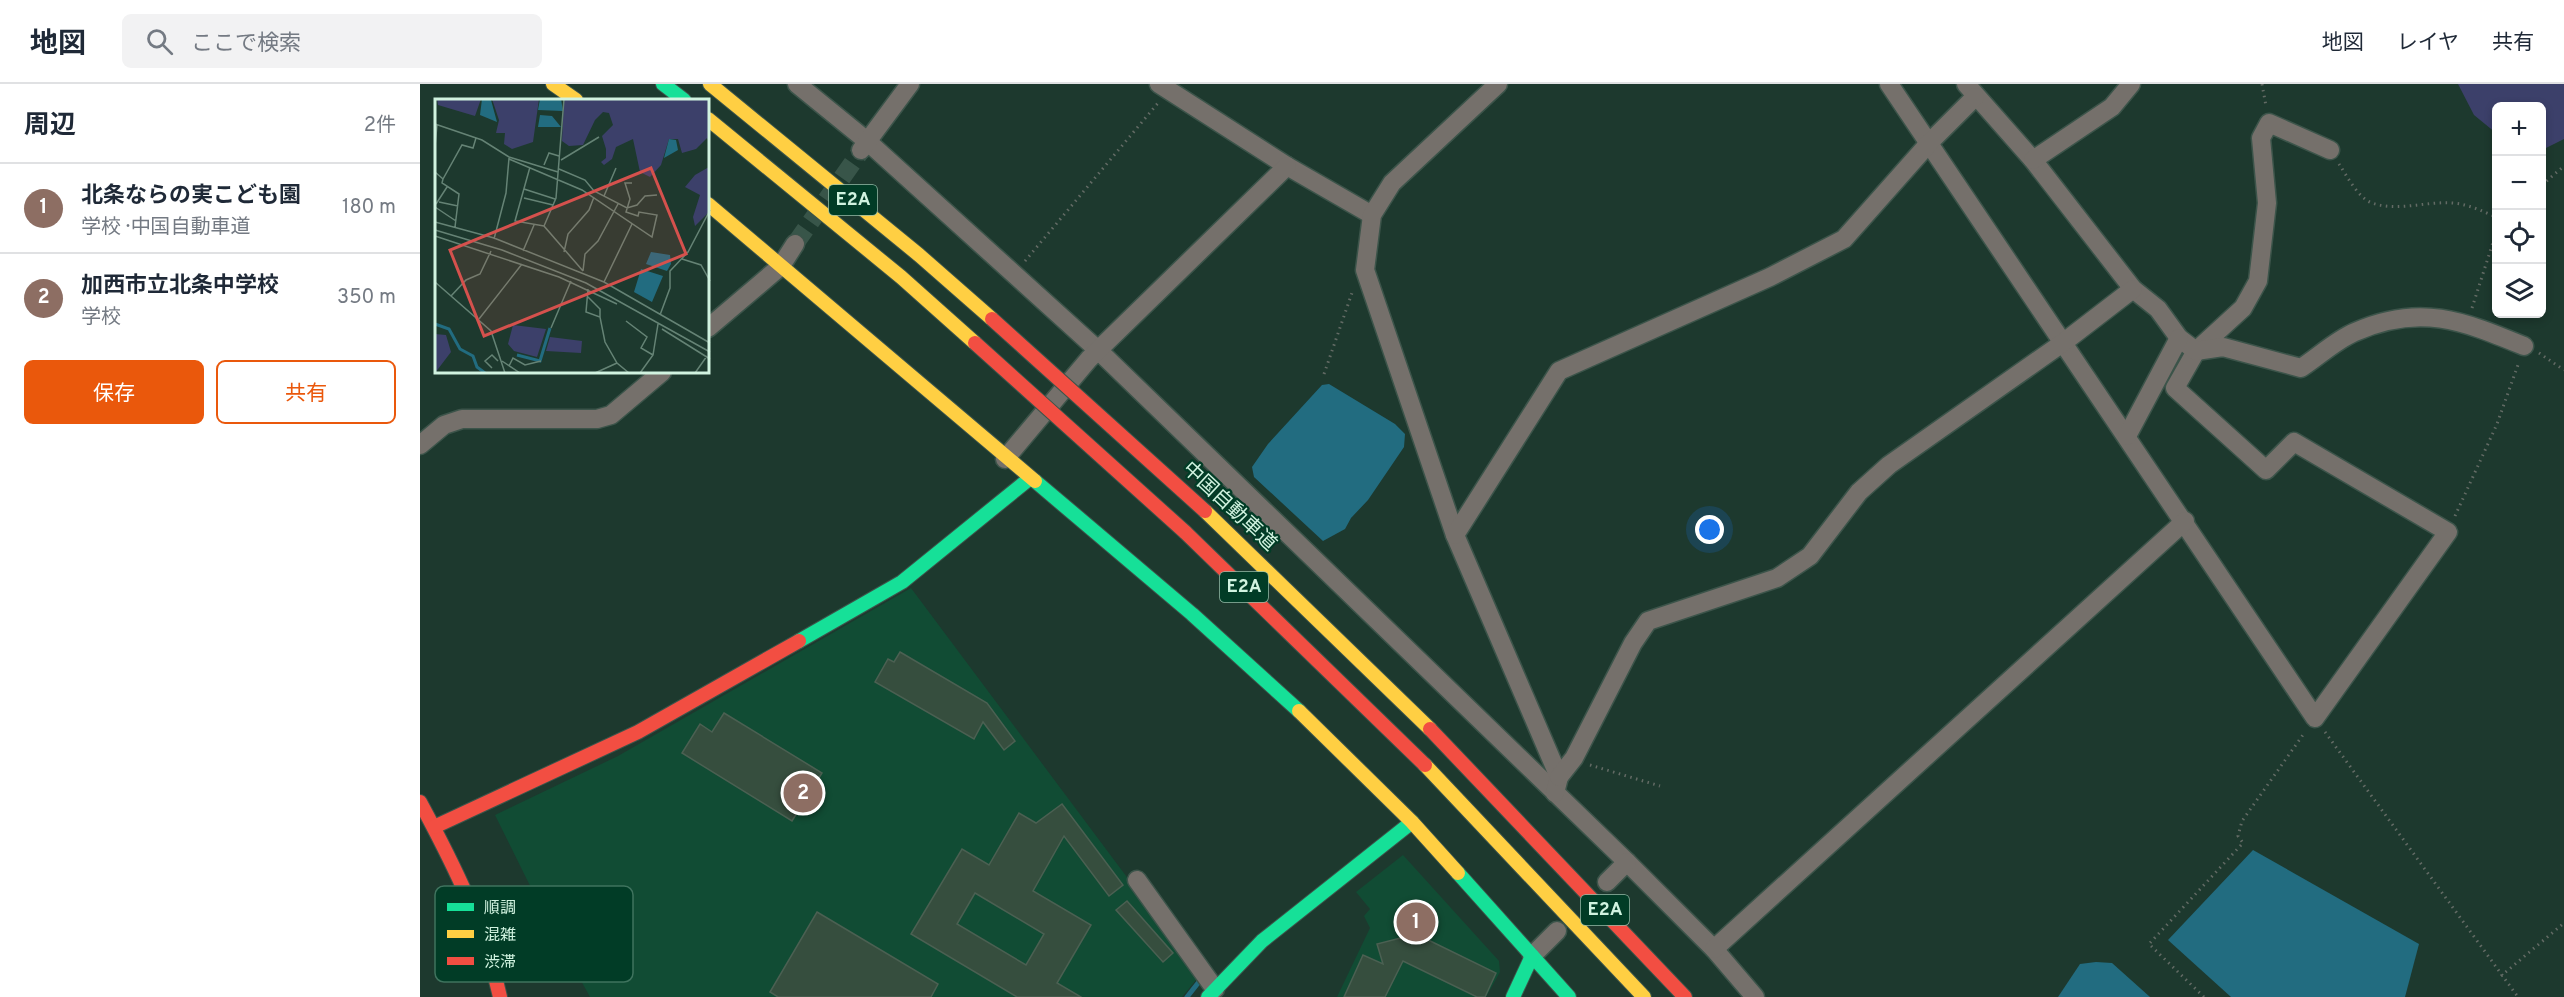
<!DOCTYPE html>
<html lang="ja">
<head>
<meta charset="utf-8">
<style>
	body { margin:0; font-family:Overpass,"Noto Sans JP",sans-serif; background:#f2f2f3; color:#1f2937 }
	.controls { position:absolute; right:18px; top:18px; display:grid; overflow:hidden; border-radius:9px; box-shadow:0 3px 9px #0003 }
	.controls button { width:54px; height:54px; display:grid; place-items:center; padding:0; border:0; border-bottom:2px solid #e0e1e3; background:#fff; color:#1f2937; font:30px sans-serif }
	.you { position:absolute; left:1290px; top:446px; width:21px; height:21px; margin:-15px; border:4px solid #fff; border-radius:50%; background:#1a73e8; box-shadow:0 0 0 9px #1a73e833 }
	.badge { display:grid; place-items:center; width:39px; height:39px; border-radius:50%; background:#ea580c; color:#fff; font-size:20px; font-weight:700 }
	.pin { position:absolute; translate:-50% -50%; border:3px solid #fff; box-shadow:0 2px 6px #0006 }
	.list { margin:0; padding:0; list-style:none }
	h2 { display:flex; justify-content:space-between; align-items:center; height:78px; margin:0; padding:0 24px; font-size:26px }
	h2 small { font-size:20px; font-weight:400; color:#747a83 }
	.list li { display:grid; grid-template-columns:39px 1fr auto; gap:18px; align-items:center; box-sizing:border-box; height:90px; padding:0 24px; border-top:2px solid #e0e1e3 }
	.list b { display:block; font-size:22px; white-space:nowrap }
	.list p { margin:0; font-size:20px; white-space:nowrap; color:#747a83 }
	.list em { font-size:20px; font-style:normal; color:#747a83 }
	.actions { display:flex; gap:12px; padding:18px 24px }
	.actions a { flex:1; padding:14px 0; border:2px solid #ea580c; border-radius:9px; text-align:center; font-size:21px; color:#ea580c }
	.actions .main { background:#ea580c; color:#fff }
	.icon { flex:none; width:33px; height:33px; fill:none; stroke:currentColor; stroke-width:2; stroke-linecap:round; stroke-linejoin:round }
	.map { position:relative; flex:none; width:2144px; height:913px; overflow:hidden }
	header { display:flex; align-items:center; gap:36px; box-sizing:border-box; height:84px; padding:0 30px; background:#fff; border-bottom:2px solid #e0e1e3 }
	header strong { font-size:28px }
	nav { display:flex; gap:33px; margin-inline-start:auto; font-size:21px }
	.search { width:420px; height:54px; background:#f2f2f3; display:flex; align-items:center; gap:15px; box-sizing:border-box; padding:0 21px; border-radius:9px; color:#747a83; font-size:22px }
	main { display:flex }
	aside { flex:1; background:#fff }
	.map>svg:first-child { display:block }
	.built { fill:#114c34 }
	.green { fill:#3c406a }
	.water { fill:#226c80 }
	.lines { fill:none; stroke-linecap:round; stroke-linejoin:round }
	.stream { stroke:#226c80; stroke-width:5 }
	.building { fill:#364e3e; stroke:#4b6052; stroke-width:1.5; fill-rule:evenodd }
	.street-tunnel { stroke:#385549; stroke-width:18; stroke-dasharray:18 9; stroke-linecap:butt }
	.street-casing { stroke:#3c544a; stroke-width:21 }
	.fast-casing { stroke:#3c544a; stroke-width:16 }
	.slow-casing { stroke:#3c544a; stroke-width:16 }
	.jam-casing { stroke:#3c544a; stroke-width:16 }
	.path { stroke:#636b65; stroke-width:3; stroke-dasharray:1.5 4.5; stroke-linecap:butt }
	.street { stroke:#75706b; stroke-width:18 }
	.fast { stroke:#16e098; stroke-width:14 }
	.slow { stroke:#ffcf43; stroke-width:14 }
	.jam { stroke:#f24e42; stroke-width:14 }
	.jam-bridge-casing { stroke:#3c544a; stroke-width:16; stroke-linecap:butt }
	.jam-bridge { stroke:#f24e42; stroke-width:14 }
	.labels { text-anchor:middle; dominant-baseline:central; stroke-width:4.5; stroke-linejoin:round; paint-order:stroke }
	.shield { fill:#013c26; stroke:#93bca8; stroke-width:1.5 }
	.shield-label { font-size:18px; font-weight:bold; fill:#d1f3e0 }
	.street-label { font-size:20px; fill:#d1f3e0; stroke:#013c26 }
	.inset-river { fill:none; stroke:#226c80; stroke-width:3 }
	.inset-road { fill:none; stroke:#658375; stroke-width:1.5 }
	.view { fill:#d5514d; fill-opacity:0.15; stroke:#d5514d; stroke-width:3 }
	.inset-edge { fill:none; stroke:#d1f3e0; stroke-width:3 }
	.key { fill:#013c26; stroke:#3f735e; stroke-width:1.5 }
	.key-label { font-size:16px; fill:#d1f3e0 }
</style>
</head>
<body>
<header>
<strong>地図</strong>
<div class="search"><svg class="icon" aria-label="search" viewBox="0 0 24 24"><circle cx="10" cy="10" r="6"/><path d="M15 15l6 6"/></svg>ここで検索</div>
<nav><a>地図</a><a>レイヤ</a><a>共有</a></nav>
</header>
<main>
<aside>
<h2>周辺<small>2件</small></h2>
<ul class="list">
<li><span class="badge" style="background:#8d6e63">1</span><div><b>北条ならの実こども園</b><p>学校 · 中国自動車道</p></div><em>180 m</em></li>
<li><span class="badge" style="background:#8d6e63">2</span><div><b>加西市立北条中学校</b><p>学校</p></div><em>350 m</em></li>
</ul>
<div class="actions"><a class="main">保存</a><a>共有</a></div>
</aside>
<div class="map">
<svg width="2144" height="913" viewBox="0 0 2144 913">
	<rect width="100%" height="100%" fill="#1d392e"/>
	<!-- built -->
	<g class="built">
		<path d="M491,504L780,891L762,913H170L122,826L75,731L198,672Z"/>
		<path d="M983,771L1079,877L1080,888L1066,913H917L950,844L944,832L950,825L936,808Z"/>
	</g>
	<!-- green -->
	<path class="green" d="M2038,0H2144V55L2122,66V22H2076V49L2054,31Z"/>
	<!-- water -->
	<g class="water">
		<path d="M909,300L975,340L985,350L984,363L948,416L931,434L925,445L903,457L834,393L832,383L848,360L902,301Z"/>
		<path d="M1833,766L1999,860L1985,913H1811L1748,856Z"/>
		<path d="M1676,878L1692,879L1730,913H1638L1660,880Z"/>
	</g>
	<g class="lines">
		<!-- stream -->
		<path class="stream" d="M767,913L782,894"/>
	</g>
	<!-- building -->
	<g class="building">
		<path d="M480,568L567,619L595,657L584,666L563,638L554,655L455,598L468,575L474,578Z"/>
		<path d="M304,629L402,689L372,737L262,669L280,640L292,648Z"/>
		<path d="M642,720L703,801L689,812L644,752L613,807L671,841L637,899L661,913H597L491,850L542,765L569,781L599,729L616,739ZM555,809L624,850L606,881L537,840Z"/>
		<path d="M707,817L753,869L743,878L696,826Z"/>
		<path d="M397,828L518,900L511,913H358L350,908Z"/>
		<path d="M996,850L1076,889L1065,913H1057L983,877L965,913H924L943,871L963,880L957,860Z"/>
	</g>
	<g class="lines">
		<!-- street-tunnel -->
		<path class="street-tunnel" d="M375,160L441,67"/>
		<!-- street casing -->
		<g class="street-casing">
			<g id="street">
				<path d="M377,0L447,57L679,267L1207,778L1294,865L1335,913"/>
				<path d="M739,0L867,82L952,131"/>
				<path d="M1078,0L972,99L952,131L945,186L1035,451L1139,693L1135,709"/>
				<path d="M1469,0L1895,634L2028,448L1874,358L1846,386L1755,304L1776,267L1823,224L1838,197L1847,119L1841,54L1849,39L1910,66"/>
				<path d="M1546,0L1613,76L1713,205L1738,225L1759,254L1776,267L1803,263L1881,284C1898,273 1916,256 1935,248C2000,219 2043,237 2104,262"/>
				<path d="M441,66L490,0"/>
				<path d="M1613,76L1692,23L1711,0"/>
				<path d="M288,244L361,182L375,160"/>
				<path d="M1707,352L1759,254"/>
				<path d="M0,361L24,341L42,335H177L191,331L242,288"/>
				<path d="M585,375L669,275L867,82"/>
				<path d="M1035,451L1139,287L1350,193L1424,155L1510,58L1555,13"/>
				<path d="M1139,693L1154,674L1213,559L1228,537L1357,494L1390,472L1439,408L1469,381L1644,258L1713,205"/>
				<path d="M717,796L795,905"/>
				<path d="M1187,798L1207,778"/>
				<path d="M1294,865L1765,437"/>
				<path d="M1112,872L1137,847"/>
			</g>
		</g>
		<!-- fast casing -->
		<g class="fast-casing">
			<g id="fast">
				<path d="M243,0L264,16"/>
				<path d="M615,397L772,530L879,627"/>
				<path d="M379,557L482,498L609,395"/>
				<path d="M1038,789L1149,913"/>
				<path d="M788,913L842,857L992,738"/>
				<path d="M1093,913L1112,872"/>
			</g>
		</g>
		<!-- slow casing -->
		<g class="slow-casing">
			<g id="slow">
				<path d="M133,0L156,16"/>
				<path d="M290,0L499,171L572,235"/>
				<path d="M288,35L481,193L555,259"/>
				<path d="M288,120L615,397"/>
				<path d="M785,427L1010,645"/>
				<path d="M879,627L992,738L1038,789"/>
				<path d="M1005,681L1224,913"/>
			</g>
		</g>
		<!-- jam casing -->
		<g class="jam-casing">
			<g id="jam">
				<path d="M765,448L1005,681"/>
				<path d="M1010,645L1265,913"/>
				<path d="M0,718C34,781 65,843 80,913"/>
				<path d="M14,743L218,648L379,557"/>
			</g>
		</g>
		<!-- path -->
		<g class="path">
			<path d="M1842,0L1846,22"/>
			<path d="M1919,80C1927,92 1938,114 1952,119C1978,128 2006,117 2032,119C2048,120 2062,127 2076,133"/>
			<path d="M2122,101L2144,82"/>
			<path d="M605,177L738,19"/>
			<path d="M2052,224L2076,149"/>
			<path d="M2119,269L2144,286"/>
			<path d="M904,290L933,206"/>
			<path d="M2035,432L2077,340L2099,278"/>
			<path d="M1905,648L2098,913"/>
			<path d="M1170,681L1240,702"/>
			<path d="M2081,892L2144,839"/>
			<path d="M1784,913L1729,860L1823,759L1818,752L1822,737L1885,648"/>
		</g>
		<!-- street -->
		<use href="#street" class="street"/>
		<!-- fast -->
		<use href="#fast" class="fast"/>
		<!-- slow -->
		<use href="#slow" class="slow"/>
		<!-- jam -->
		<use href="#jam" class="jam"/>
		<!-- jam-bridge casing -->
		<g class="jam-bridge-casing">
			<g id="jam-bridge">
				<path d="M572,235L785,427"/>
				<path d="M555,259L765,448"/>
			</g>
		</g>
		<!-- jam-bridge -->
		<use href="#jam-bridge" class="jam-bridge"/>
	</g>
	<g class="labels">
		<!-- shield labels -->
		<g class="shield">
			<rect x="409" y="101" width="48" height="30" rx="4.5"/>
			<rect x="800" y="488" width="48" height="30" rx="4.5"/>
			<rect x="1161" y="811" width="48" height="30" rx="4.5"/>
		</g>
		<g class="shield-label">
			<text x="433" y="116">E2A</text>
			<text x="824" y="503">E2A</text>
			<text x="1185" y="826">E2A</text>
		</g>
		<!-- street labels -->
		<g class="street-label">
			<text transform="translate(809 423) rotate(43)">中国自動車道</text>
		</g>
	</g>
	<!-- overview -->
	<g transform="translate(15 15)">
		<rect width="274" height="274" fill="#1d392e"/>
		<path d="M2,0H46L40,17L3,6ZM57,0H104L98,43L77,50L69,45L70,34H61L64,21ZM129,0H274V43L272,39L261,50L247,54L243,40H234L226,66L215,78L205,73L198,40L181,48L177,60L169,66L166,63L171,59V50L167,37L178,26L174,14L168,13L160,21L148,46L134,47L127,42ZM274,68V113L260,127L258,118L265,96L250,88L260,76ZM78,226L111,230L102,258L79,252L73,245ZM0,235L11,236L16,253L0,274ZM115,238L147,242L146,254L111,252Z" fill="#3c406a"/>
		<path d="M47,0L56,1L62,23L45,16ZM105,0H126L128,12L103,11ZM105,16L117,17L126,28H103ZM234,40L241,41L243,51L229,59ZM216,153L235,156L236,165L232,172L211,165ZM206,170L228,177L217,203L199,193Z" fill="#226c80"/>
		<path class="inset-river" d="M0,225L14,230L25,250L38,257L42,268L50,274M82,256L105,262L115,229"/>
		<path class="inset-road" d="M129,0L121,99L109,127L148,172M0,25L47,41L74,58L123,73M0,47L2,26M74,60L147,91L217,138L222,116L204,113L203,117L191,113L195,100L190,84H197M126,61L164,38M109,66L114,54L124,57M95,68L80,122L109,127M124,70L150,81L159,92L192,109L202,106L210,97L222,96M0,73L8,80L7,84L24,95L20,128M8,80L27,46L38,49L41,39M89,90L120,100M169,97L181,69M89,99L118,106M4,103L23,107M1,105L12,88M0,108L21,122M0,123L59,139L169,183L275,244M0,131L67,151L151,184L275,253M0,137L124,178L182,205M59,140L71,94L74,59M88,152L99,126M129,153L133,135L154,111L159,98M247,160L266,166L275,182M148,172L150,155L163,142L183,105M0,183L56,232L70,274M169,183L197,125M153,190L151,213L165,218L170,243L182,264L194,274M16,197L31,181L45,175L56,152M152,197L165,210V218M225,216L235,189V172L253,153L275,111M44,220L87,165M191,222L212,238L206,249L218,256M116,229L136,182M227,230L275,260M67,262L85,274M74,267L78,259L90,266L106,262M57,269L50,262L57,256L63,262M160,274L182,264M205,274L218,256L223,225M260,274L272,257"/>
		<path class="view" d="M216,69L251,155L49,237L15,151Z"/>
		<rect width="274" height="274" class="inset-edge"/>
	</g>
	<!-- legend -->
	<rect x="15" y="802" width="198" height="96" rx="9" class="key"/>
	<rect x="27" y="819" width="27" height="8" fill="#16e098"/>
	<rect x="27" y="846" width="27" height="8" fill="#ffcf43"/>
	<rect x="27" y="873" width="27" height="8" fill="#f24e42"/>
	<g class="key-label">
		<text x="64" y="829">順調</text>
		<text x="64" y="856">混雑</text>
		<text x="64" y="883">渋滞</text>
	</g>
</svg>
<div class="controls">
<button>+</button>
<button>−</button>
<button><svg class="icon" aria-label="locate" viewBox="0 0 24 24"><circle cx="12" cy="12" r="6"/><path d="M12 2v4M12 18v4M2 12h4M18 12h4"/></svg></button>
<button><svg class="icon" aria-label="layers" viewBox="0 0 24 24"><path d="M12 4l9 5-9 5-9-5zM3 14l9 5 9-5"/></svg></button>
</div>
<div class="you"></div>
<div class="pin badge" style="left:996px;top:838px;background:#8d6e63">1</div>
<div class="pin badge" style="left:383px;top:709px;background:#8d6e63">2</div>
</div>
</main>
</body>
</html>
